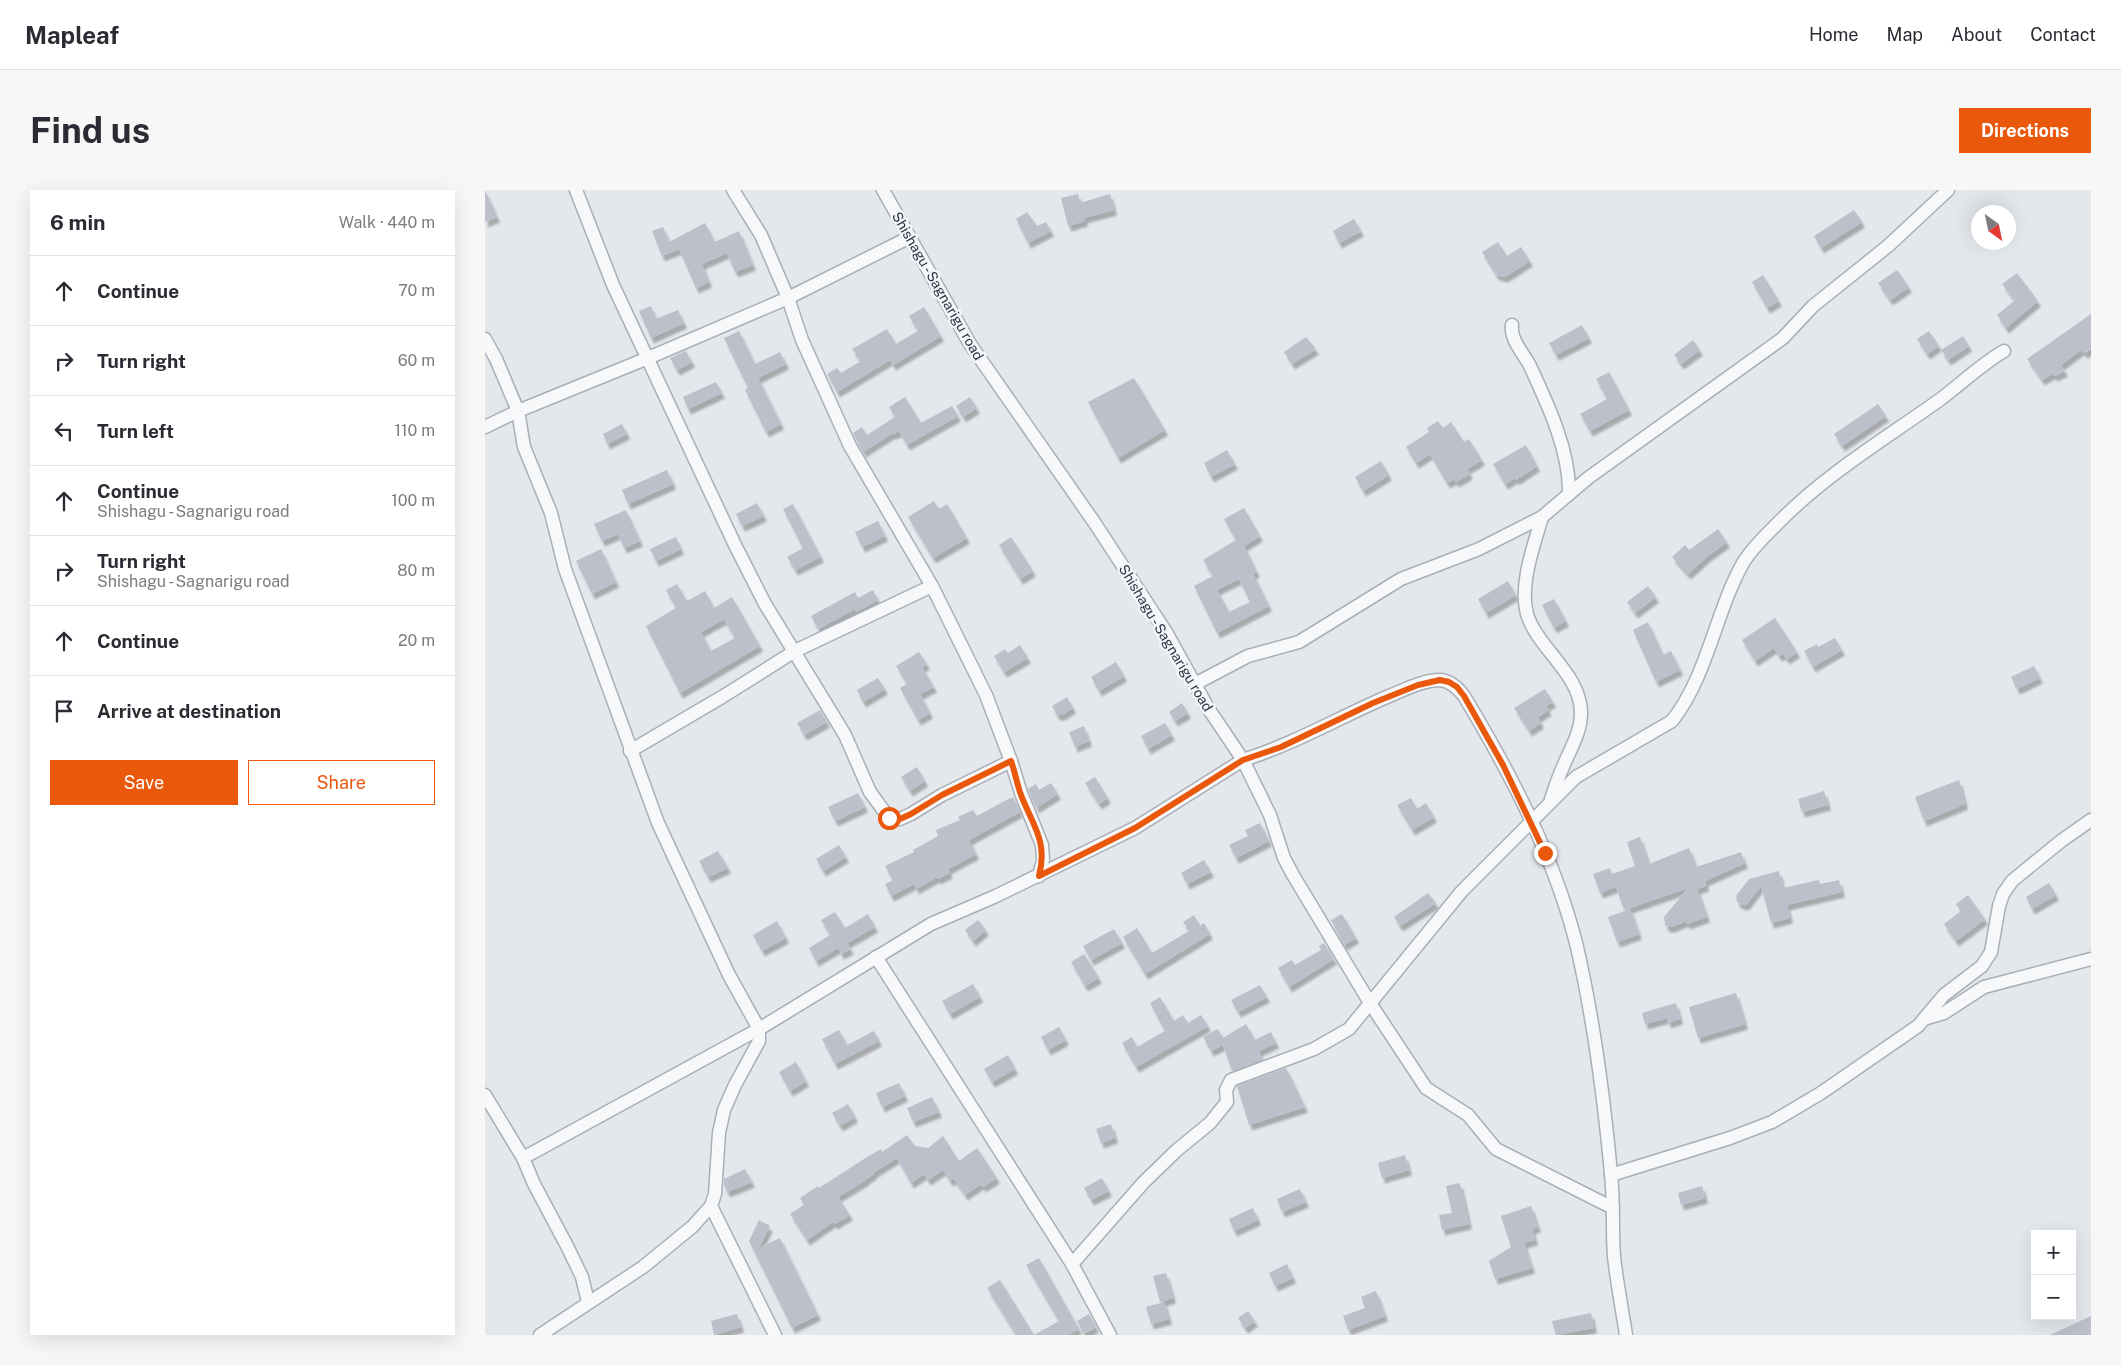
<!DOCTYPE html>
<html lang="en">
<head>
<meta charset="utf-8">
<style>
	body { margin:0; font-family:"Public Sans",sans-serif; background:#f7f7f7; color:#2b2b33 }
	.controls { position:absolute; right:15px; bottom:15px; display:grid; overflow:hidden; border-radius:0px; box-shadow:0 5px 20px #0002 }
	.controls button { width:45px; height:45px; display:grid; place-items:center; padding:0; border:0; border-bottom:1px solid #e1e1e2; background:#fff; color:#2b2b33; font:25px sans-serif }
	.compass { position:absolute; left:1486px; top:15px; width:45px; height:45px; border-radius:50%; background:#fff; box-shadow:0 5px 20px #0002; rotate:147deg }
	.stop { position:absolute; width:15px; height:15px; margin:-11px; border:4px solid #ea580c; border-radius:50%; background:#fff }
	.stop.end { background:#ea580c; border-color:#fff; box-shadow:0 1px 5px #0008 }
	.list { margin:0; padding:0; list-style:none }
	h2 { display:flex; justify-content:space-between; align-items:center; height:65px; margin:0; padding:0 20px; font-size:21px }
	h2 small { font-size:16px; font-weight:400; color:#7c7c81 }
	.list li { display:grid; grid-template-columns:32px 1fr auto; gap:15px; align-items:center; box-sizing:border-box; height:70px; padding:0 20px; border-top:1px solid #e1e1e2 }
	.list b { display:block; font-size:19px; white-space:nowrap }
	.list p { margin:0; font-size:16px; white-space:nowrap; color:#7c7c81 }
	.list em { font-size:16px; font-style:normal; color:#7c7c81 }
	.actions { display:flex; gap:10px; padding:15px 20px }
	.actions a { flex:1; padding:11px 0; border:1px solid #ea580c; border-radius:0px; text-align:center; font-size:18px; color:#ea580c }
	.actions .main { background:#ea580c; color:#fff }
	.icon { flex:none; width:28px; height:28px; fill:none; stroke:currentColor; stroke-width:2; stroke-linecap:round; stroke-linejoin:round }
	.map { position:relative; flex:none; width:1606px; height:1145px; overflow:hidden; border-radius:0px }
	header { display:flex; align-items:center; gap:30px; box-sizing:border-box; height:70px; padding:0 25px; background:#fff; border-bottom:1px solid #e1e1e2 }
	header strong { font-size:24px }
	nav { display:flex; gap:28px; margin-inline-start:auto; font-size:18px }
	.intro { display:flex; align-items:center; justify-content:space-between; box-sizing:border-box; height:120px; padding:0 30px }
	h1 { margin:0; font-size:35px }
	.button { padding:12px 22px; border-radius:0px; background:#ea580c; color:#fff; font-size:18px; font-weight:700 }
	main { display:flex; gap:30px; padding:0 30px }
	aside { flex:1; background:#fff; border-radius:0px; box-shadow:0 5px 20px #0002 }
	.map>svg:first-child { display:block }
	.building { fill:#bbc0ca; fill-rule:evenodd; filter:url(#shadow) }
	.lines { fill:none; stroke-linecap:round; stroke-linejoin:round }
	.street-casing { stroke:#a9aeb7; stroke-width:15 }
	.street { stroke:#f7f8fa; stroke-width:12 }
	.route { stroke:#ea580c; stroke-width:6 }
	.labels { text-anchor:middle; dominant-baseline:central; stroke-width:5; stroke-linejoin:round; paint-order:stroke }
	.street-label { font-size:14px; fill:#2b3445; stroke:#f4f6f9 }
</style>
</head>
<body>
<header>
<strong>Mapleaf</strong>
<nav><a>Home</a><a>Map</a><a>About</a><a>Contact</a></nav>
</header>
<div class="intro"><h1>Find us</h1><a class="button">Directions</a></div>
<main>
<aside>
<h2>6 min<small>Walk · 440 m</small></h2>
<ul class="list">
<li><svg class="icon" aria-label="ahead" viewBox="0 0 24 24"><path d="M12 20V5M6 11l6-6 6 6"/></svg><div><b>Continue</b></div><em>70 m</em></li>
<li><svg class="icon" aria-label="right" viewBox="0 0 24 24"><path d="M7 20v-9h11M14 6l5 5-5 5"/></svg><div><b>Turn right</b></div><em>60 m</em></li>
<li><svg class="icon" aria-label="left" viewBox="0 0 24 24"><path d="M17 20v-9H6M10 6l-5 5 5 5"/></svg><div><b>Turn left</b></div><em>110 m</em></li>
<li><svg class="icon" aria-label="ahead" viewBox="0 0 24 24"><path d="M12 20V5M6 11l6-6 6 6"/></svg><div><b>Continue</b><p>Shishagu - Sagnarigu road</p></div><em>100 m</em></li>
<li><svg class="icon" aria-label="right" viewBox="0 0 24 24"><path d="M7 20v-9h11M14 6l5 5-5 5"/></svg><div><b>Turn right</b><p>Shishagu - Sagnarigu road</p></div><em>80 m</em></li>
<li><svg class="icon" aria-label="ahead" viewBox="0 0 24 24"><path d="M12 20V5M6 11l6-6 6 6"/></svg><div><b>Continue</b></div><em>20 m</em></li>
<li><svg class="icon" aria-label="arrive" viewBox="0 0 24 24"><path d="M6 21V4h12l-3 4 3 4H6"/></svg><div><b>Arrive at destination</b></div></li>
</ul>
<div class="actions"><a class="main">Save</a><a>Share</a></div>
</aside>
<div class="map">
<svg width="1606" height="1145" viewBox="0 0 1606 1145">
	<defs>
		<filter id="shadow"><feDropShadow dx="3" dy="5.5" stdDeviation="1" flood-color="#0004"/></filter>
	</defs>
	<rect width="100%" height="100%" fill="#e4e7ec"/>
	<!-- building -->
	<g class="building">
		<path d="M0,0L12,27L0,32Z"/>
		<path d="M593,4L595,13L625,4L629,20L599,28L600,31L583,36L576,8Z"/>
		<path d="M1369,20L1377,32L1336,58L1329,46Z"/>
		<path d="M542,22L552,36L561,32L566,41L543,53L531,29Z"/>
		<path d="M869,29L876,41L854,53L848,41Z"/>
		<path d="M220,33L230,52L254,41L268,75L250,82L242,63L217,74L224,92L211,98L194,59L177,66L167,41L178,37L184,52Z"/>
		<path d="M1013,52L1022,66L1036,57L1045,71L1020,87L1011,85L997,62Z"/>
		<path d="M1412,80L1424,97L1405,110L1393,93Z"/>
		<path d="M1532,83L1553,111L1521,138L1512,125L1530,110L1517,94Z"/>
		<path d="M1278,85L1294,111L1282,118L1267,92Z"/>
		<path d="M166,116L171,129L193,120L199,133L166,148L154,121Z"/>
		<path d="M439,117L456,146L408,175L405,170L352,202L342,184L352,178L356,183L376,171L367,159L402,139L411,154L433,141L424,126Z"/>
		<path d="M1606,124V159L1600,163L1596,160L1576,175L1580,181L1570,186L1567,184L1557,190L1542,169Z"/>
		<path d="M1097,135L1104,148L1071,165L1064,153Z"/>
		<path d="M254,141L270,174L295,162L301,174L273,188L296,234L281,242L260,200L263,198L239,148Z"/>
		<path d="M1444,141L1454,156L1442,164L1432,149Z"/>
		<path d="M1478,146L1484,156L1463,170L1456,160Z"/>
		<path d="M821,147L831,159L807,174L799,162Z"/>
		<path d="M1208,150L1215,160L1196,174L1189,165Z"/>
		<path d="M201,161L207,172L192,180L185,168Z"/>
		<path d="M1124,182L1144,220L1105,241L1095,224L1122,209L1111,189Z"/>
		<path d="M649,188L680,240L633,268L603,212Z"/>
		<path d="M231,192L237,203L203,219L198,207Z"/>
		<path d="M420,207L436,233L467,216L473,226L422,255L414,241L409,244L408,243L378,262L368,243L377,237L382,245L410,227L404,217Z"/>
		<path d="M485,207L492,218L478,227L471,216Z"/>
		<path d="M1393,214L1401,226L1357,256L1349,244Z"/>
		<path d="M953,231L958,238L966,232L979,252L984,249L997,270L982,279L985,284L971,292L969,289L962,293L945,264L931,273L921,257L944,242L942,238Z"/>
		<path d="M137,234L142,244L122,254L118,244Z"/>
		<path d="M1041,255L1052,276L1031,290L1030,288L1020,294L1008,274Z"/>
		<path d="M742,260L750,274L726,287L719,273Z"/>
		<path d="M896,271L904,285L878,301L870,287Z"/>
		<path d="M182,280L188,294L143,314L137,300Z"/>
		<path d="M449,311L454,319L462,314L482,348L448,368L423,327Z"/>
		<path d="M272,313L279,326L257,336L251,324Z"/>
		<path d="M308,314L336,367L310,380L302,367L318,358L298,319Z"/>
		<path d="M759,318L775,346L759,356L772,382L768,384L784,416L732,443L709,396L728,386L718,370L751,350L739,329ZM754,389L765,412L744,422L732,400Z"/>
		<path d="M141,320L155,351L139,358L133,344L117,351L109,334Z"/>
		<path d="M393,331L400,346L377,357L370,342Z"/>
		<path d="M1233,339L1242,352L1223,366L1203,384L1187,367L1200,355L1204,360Z"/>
		<path d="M191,347L196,359L171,371L165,359Z"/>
		<path d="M526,347L548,381L535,389L514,355Z"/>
		<path d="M116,359L131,392L107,404L91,371Z"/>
		<path d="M1023,391L1031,405L1001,423L993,409Z"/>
		<path d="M192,394L202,411L220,401L229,418L247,407L275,456L195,503L161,436L191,418L181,400ZM239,429L250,448L226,461L216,442Z"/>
		<path d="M1163,396L1171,407L1150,423L1142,412Z"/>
		<path d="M388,400L393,410L371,422L370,419L333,439L326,426L370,402L373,408Z"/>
		<path d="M1069,409L1081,431L1069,438L1057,415Z"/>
		<path d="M1290,428L1312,462L1302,469L1298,464L1294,466L1289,458L1270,471L1257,450Z"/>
		<path d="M1163,432L1178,465L1186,461L1195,480L1171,492L1148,440Z"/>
		<path d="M1350,448L1357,460L1328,477L1319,461L1332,454L1333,457Z"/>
		<path d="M535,455L543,468L519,482L509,466L520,459L523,463Z"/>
		<path d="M434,462L442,474L437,477L449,497L435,504L445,523L433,530L415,498L422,494L411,476Z"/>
		<path d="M631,472L639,486L614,501L606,487Z"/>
		<path d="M1549,476L1555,488L1532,499L1526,487Z"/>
		<path d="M393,488L400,499L378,512L372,500Z"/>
		<path d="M1060,499L1068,512L1061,516L1064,520L1053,527L1056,533L1044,541L1029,518Z"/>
		<path d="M582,507L588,518L577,525H572L567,516Z"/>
		<path d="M697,513L703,523L690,531L684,522Z"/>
		<path d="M335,520L342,532L319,545L312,533Z"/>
		<path d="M680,533L687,545L663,559L656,546Z"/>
		<path d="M599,536L604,551L590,557L584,542Z"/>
		<path d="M432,577L440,591L425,601L416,587Z"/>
		<path d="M610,587L623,608L614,614L600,593Z"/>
		<path d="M1474,590L1480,614L1439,631L1430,607Z"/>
		<path d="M566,593L573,604L551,618L543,599L551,594L554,600Z"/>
		<path d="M1339,601L1343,615L1317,622L1313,609Z"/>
		<path d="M373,603L380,617L350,631L343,617Z"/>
		<path d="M525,608H529L535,622L484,650L491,664L463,679L465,683L453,689L452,687L431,699L429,694L406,706L400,694L408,690L400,676L429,662L428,660L453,646L451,640L475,630L473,627L488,620L492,626Z"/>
		<path d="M926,608L932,619L941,613L949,627L927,640L912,615Z"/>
		<path d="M775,633L784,651L751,668L744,655L763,646L760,640Z"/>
		<path d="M1155,647L1164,674L1204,658L1211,677L1256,662L1260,673L1220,691L1221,696L1212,699L1222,727L1202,734L1201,731L1187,737H1183L1180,735L1179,727L1203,698L1139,720L1131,697L1115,703L1108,684L1125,678L1127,684L1150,676L1142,652Z"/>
		<path d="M354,655L361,667L338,681L331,669Z"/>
		<path d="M233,661L243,678L223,687L214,671Z"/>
		<path d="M719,670L726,682L702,694L696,683Z"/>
		<path d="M1294,681L1298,698L1334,690L1335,694L1354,690L1357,702L1302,715L1305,728L1286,733L1276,696L1262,714L1258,715L1252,712L1251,706L1264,689Z"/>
		<path d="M1564,693L1571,705L1547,719L1541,707Z"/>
		<path d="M943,703L951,713L915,736L909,727Z"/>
		<path d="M1483,705L1500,729L1471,751L1459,734L1476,721L1471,714Z"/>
		<path d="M1145,719L1154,744L1132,752L1123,727Z"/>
		<path d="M350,722L360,738L383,724L390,737L362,753L366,759L356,764L353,758L331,771L324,758L345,745L336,730Z"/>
		<path d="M857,724L871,748L859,755L846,730Z"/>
		<path d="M709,725L715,736L719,733L725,744L660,784L638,747L652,738L667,763L704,741L698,732Z"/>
		<path d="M493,730L501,740L488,751L480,740Z"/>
		<path d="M292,731L301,748L277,761L268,745Z"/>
		<path d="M629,739L637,753L606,770L598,756Z"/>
		<path d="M839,753L849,769L804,797L793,778L807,770L810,775L836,760L834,756Z"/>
		<path d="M599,764L614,788L600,796L586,772Z"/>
		<path d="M488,794L495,807L465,824L457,811Z"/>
		<path d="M775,795L782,807L753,822L746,810Z"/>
		<path d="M1251,803L1260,834L1213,848L1204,817Z"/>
		<path d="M675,807L689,831L698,825L703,833L716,825L723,836L651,877L637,853L647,847L652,857L680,841L665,813Z"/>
		<path d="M1191,813L1195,829L1183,833L1182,828L1160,834L1157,823Z"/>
		<path d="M761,834L770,850L786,842L791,853L774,861L777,870L747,881L738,855L726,861L718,847L733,839L738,848Z"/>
		<path d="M574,837L581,850L563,860L556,847Z"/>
		<path d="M354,840L362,855L389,841L394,851L350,874L337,849Z"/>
		<path d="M523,865L530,879L507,892L499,879Z"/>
		<path d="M311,872L321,891L305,901L294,882Z"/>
		<path d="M801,878L820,917L764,935L752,896Z"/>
		<path d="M414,893L420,906L397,917L391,903Z"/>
		<path d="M447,907L454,922L428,932L422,918Z"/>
		<path d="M363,914L370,927L355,936L347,923Z"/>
		<path d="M626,934L630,948L616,953L611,939Z"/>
		<path d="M422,945L430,956L443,958L458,946L474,971L492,958L512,988L498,997L496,994L480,1005L469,989L465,991L458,980L443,990L439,984L426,993L412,968L388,983L389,984L381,989V990L353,1007L365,1025L350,1034L348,1032L322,1050L305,1024L319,1015L315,1008L333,996L334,998L382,967L396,959L397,962Z"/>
		<path d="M920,965L924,980L897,988L893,973Z"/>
		<path d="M260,979L267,992L242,1002L239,995V989Z"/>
		<path d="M617,988L624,1001L606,1010L599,998Z"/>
		<path d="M975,993L984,1034L957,1040L954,1025L967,1023L961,996Z"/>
		<path d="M1217,996L1220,1008L1196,1015L1193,1003Z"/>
		<path d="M815,999L821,1012L797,1022L792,1009Z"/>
		<path d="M1046,1016L1053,1037L1047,1039L1050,1050L1039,1053L1047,1078L1010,1089L1004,1071L1026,1057L1016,1026Z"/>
		<path d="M768,1018L773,1030L749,1041L744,1029Z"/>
		<path d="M274,1030L285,1036L274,1058L295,1048L333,1125L307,1138L264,1051Z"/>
		<path d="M554,1068L594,1139L583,1145H531L502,1098L515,1090L549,1145L574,1131L541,1075Z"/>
		<path d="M802,1074L808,1088L790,1096L784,1083Z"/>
		<path d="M681,1083L688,1108L675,1112L668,1086Z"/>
		<path d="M891,1101L900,1126L863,1140L858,1126L880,1118L876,1107Z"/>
		<path d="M679,1112L684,1129L666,1134L661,1117Z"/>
		<path d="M763,1121L770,1131L760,1138L753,1128Z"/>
		<path d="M1106,1123L1109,1138L1071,1145L1067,1131Z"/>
		<path d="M252,1124L256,1137L229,1145L226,1131Z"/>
		<path d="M604,1124L611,1137L599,1144L592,1131Z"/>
		<path d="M1606,1126V1145H1565Z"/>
	</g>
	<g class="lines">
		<!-- street casing -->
		<g class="street-casing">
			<g id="street">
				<path d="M91,0L128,95L250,355L280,414L360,545L385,602L404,628L415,629L426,624L457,605L526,571"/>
				<path d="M248,0L276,45L303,108L317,150L365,256L447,396L501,505L526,571L536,603L557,655L558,670L554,686"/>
				<path d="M398,0L485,154L609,332L681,442L723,518L758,570C809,554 855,527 904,506C919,500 938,490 955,490C966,491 973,498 979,506C1026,584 1070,668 1092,757C1109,831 1119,908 1126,984C1129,1011 1127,1039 1129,1067C1132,1093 1137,1119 1141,1145"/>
				<path d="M1027,135C1025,150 1039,164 1045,176C1063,215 1085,261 1084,304"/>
				<path d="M0,149L11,169L33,221L39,257L66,323L80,379L173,633L244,785L274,839V851L250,895L239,920L234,943L230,1004L226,1016L207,1037L158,1077L55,1145"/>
				<path d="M0,237L33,221L163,168L303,108L425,47"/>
				<path d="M1057,327C1049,355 1034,395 1042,424C1052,458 1096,484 1096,523C1096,543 1085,559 1078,577C1073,587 1070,598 1066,609"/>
				<path d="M710,494L763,466L814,452L916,389L994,359L1057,327L1103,288L1298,148L1328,116L1403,56L1463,0"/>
				<path d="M145,561L237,507L310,461L447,396"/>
				<path d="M391,767L587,1074L625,1145"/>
				<path d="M1439,829L1459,823L1499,797L1606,769"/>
				<path d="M0,905L38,968L49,994L82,1056L97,1087L103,1112"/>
				<path d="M38,968L274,839L446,734L511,706L650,638L758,570L785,625L799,668L808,685L885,813L941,898L983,925L1011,959L1128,1018"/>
				<path d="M1126,985L1245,948L1287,932L1336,903L1433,836L1459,805L1497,776L1506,762L1514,716L1518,704L1527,691L1576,651L1606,630"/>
				<path d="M226,1016L290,1145"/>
				<path d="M587,1074L658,993L692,960L725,933L742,912L741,900L746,890L829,859L864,839L977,701L1091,587L1187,531C1223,485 1230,423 1258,373C1267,358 1281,345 1293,333C1340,285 1398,250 1453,211C1475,195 1495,175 1519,161"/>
			</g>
		</g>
		<!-- street -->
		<use href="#street" class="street"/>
	</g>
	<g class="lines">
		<!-- route -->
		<path class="route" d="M404,628L415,629L426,624L457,605L526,571C530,582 532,594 536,605C548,636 563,651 554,686L650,638L758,570L796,557L888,513L933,495L955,490L964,492L972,497L979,506L1018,575L1060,663"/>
	</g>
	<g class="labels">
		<!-- street labels -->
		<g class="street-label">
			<text transform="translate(453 96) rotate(60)">Shishagu - Sagnarigu road</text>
			<text transform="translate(681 448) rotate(59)">Shishagu - Sagnarigu road</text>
		</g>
	</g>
</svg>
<div class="controls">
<button>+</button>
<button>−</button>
</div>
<svg class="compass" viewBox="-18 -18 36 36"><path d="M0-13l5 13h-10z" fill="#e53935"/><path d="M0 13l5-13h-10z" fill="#7c7c81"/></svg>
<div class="stop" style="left:404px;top:628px"></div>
<div class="stop end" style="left:1060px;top:663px"></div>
</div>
</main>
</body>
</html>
